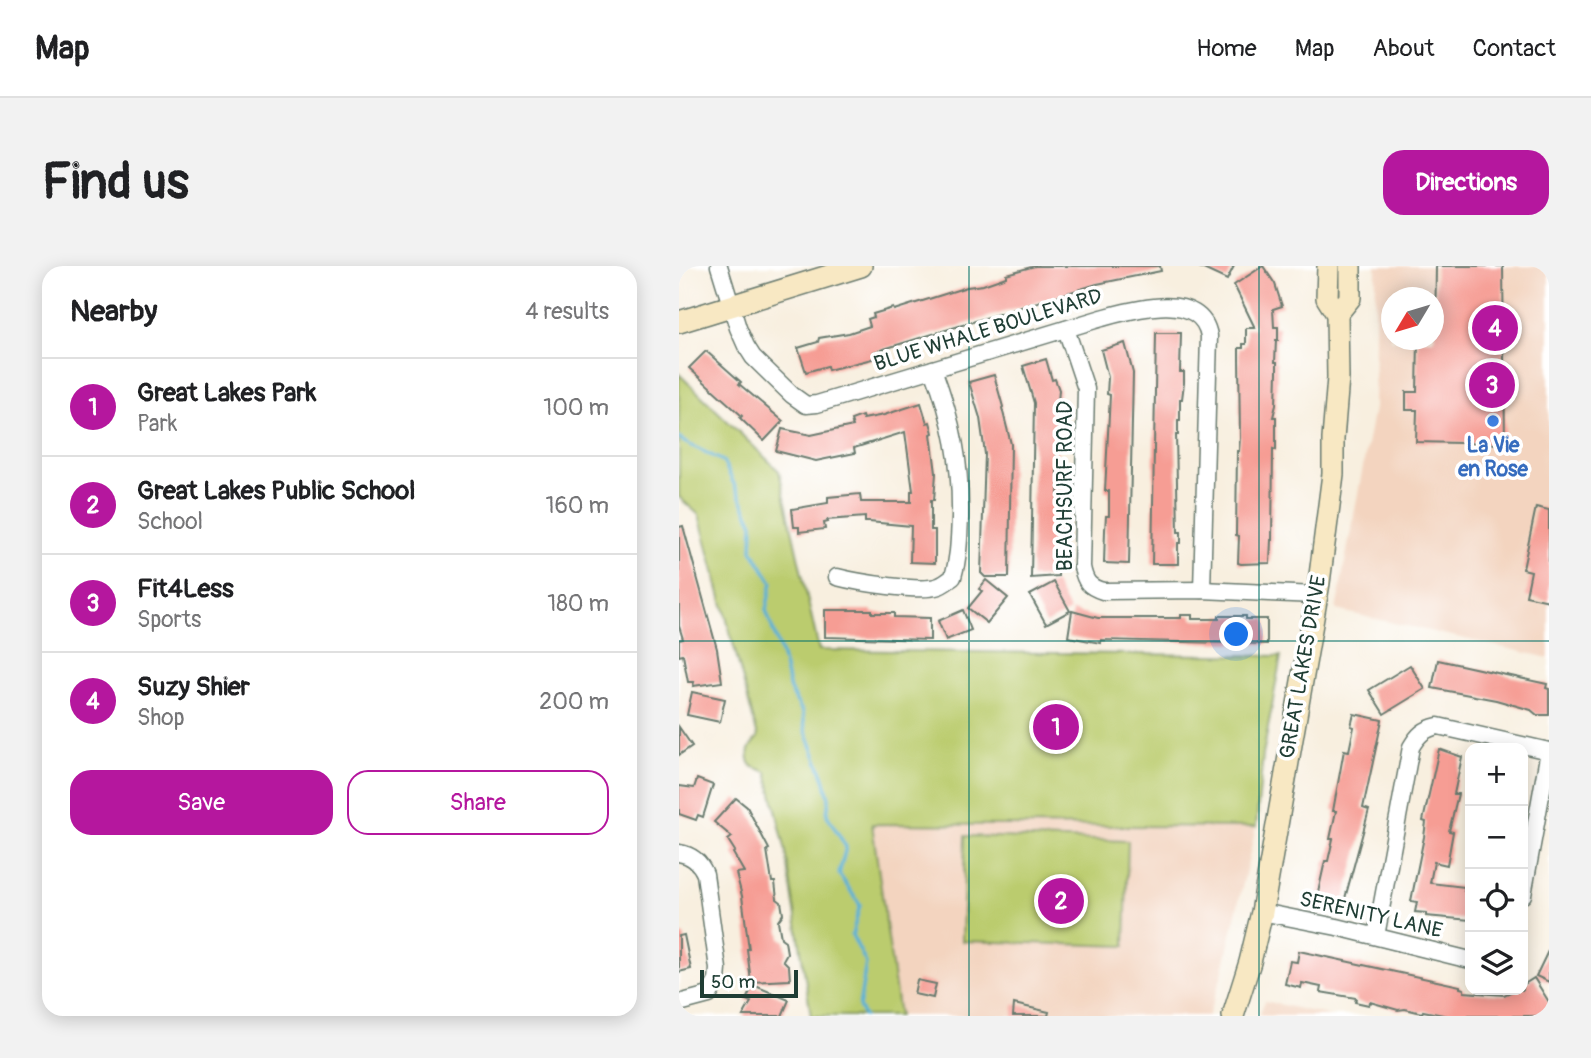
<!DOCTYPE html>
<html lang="en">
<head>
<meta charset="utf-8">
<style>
	body { margin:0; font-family:Pangolin,sans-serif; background:#f2f2f2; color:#202124 }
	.controls { position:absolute; right:21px; bottom:21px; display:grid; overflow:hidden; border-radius:14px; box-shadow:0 4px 18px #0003 }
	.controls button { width:63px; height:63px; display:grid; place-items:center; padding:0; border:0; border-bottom:2px solid #e0e0e0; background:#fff; color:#202124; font:35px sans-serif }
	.compass { position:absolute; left:702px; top:21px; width:63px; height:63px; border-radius:50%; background:#fff; box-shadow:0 4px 18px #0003; rotate:232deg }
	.scale { position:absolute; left:21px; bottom:18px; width:98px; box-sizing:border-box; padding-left:7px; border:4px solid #1f3d34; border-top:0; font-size:19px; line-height:24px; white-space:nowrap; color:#1f3d34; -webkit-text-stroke:5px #fff; paint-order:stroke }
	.you { position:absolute; left:558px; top:369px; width:24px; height:24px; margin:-18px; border:5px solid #fff; border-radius:50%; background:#1a73e8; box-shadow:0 0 0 10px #1a73e833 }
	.badge { display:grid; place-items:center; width:46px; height:46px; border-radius:50%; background:#b5179e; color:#fff; font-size:23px; font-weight:700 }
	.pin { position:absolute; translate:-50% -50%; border:4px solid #fff; box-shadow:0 2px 7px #0006 }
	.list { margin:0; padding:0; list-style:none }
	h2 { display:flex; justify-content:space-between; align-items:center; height:91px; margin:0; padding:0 28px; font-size:30px }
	h2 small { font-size:23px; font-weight:400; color:#757577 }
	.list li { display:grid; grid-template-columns:46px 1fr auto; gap:21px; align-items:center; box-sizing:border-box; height:98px; padding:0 28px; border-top:2px solid #e0e0e0 }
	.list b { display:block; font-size:26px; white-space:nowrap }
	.list p { margin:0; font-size:23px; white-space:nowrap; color:#757577 }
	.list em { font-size:23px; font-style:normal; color:#757577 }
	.actions { display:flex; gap:14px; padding:21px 28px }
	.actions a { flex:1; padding:16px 0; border:2px solid #b5179e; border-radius:21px; text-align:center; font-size:24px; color:#b5179e }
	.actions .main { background:#b5179e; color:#fff }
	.icon { flex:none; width:38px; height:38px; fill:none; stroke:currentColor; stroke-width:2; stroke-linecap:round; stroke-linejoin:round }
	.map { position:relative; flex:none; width:870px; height:750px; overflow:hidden; border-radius:21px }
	header { display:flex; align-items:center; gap:42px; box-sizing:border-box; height:98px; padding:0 35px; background:#fff; border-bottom:2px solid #e0e0e0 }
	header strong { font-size:33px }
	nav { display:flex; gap:38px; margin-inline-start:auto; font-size:24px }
	.intro { display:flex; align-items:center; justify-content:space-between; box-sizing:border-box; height:168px; padding:0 42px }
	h1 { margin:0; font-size:49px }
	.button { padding:18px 32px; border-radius:21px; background:#b5179e; color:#fff; font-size:24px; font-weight:700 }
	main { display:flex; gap:42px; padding:0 42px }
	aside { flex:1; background:#fff; border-radius:21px; box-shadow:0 4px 18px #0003 }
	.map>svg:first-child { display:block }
	.built { fill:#f3d4bf; fill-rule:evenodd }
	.green { fill:#bbcc6e; stroke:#6d8451; stroke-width:2 }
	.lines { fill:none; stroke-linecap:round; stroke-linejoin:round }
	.stream { stroke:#5ab1d7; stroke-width:3.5 }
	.building { fill:#f69d94 }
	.street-casing { stroke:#6b7b70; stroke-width:19 }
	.secondary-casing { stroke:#6b7b70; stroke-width:24 }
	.street { stroke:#fff; stroke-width:16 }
	.secondary { stroke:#f8e8c3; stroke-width:21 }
	.grid { fill:none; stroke:#0f766e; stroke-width:2; stroke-opacity:0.55 }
	.shop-dot { fill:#3f7fe0; stroke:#fff; stroke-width:2.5 }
	.labels { text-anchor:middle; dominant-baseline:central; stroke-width:7; stroke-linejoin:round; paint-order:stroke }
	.street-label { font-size:21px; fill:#1f3d34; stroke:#fff }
	.shop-label { font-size:21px; font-weight:bold; fill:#366cbe; stroke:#fff }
</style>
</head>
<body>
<header>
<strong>Map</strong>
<nav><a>Home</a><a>Map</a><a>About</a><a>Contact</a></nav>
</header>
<div class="intro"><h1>Find us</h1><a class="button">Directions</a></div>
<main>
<aside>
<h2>Nearby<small>4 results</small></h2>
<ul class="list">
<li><span class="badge">1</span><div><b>Great Lakes Park</b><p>Park</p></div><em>100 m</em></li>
<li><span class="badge">2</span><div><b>Great Lakes Public School</b><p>School</p></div><em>160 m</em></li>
<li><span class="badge">3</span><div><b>Fit4Less</b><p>Sports</p></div><em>180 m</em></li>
<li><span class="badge">4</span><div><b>Suzy Shier</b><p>Shop</p></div><em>200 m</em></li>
</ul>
<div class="actions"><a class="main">Save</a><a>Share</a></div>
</aside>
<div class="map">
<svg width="870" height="750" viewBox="0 0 870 750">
	<rect width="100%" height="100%" fill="#fff"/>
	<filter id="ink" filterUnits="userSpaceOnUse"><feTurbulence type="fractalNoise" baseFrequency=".0143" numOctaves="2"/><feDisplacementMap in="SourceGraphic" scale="14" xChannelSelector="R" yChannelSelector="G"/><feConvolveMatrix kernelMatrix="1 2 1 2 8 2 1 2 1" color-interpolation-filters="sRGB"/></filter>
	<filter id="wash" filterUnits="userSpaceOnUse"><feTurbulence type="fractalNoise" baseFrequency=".00686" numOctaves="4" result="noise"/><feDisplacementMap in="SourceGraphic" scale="28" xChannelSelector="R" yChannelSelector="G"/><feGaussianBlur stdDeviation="1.57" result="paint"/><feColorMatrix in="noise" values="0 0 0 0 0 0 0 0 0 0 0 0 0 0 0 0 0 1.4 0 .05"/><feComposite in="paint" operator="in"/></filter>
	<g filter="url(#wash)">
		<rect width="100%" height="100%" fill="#f8efdf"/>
		<!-- built -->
		<g class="built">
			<path d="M697,0H870V392L657,344L695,142ZM712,32H754V74H712Z"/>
			<path d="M192,558L577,561L543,708L529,750H220Z"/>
			<path d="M586,735L652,750H580Z"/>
		</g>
		<!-- green -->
		<g class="green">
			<path d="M0,108L100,205L140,384L602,390L584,489L577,561L193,558L220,750H132L107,586L88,506L72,500C67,486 69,482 79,471L20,249L0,231Z"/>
			<path d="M286,570L449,575L446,680L283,675Z"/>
		</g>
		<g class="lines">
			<!-- stream -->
			<path class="stream" d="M0,171L5,176L44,195L74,258L73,284L93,316L87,344L103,390L111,424L124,447L126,463L145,512L150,532L148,549L167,581L160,608L181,639L173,669L187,697L180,741L185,750"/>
		</g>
		<g id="blocks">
			<!-- building -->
			<g class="building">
				<path d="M356,0H481L482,5L418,18L195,86L197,92L149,104L148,100L127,106L119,82L139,76L140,72L170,67L191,60L189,53L195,51L194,48L214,42L215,44L288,21L304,19L327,11V8Z"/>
				<path d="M518,0H555L548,14Z"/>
				<path d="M584,0L596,18L603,40L594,43L595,61H599V74H597L596,96H598V106L597,139L594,151H597V184L594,183L593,274H592L591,297L562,298L559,297L560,270L557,269L558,185H560L561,172L560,92V82H564V78H567V62H576L555,19Z"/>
				<path d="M757,0H824L826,178L737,176L738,144H727V126H738L739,74H754L756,70Z"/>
				<path d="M477,67H502L501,106H505V117L503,133H501V154H499V169H497L499,266H502V277H499V298H473Z"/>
				<path d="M446,77L454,107L450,298L425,297L426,264L427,250H430V225H426L431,129L428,128L429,111L422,84Z"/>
				<path d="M27,85L62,116L60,118L104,155L85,175L61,152L63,150L10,102Z"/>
				<path d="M367,93L373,114L376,113L380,124L377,159H380L381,171V183H378V210H380L378,249L379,310L352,312L355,137L344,100Z"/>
				<path d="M315,109L324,141L323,142L332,178L330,311H306L302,307L306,188L301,152L290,116Z"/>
				<path d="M242,137L248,157L251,156L254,167L252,168L257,207L255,234H252V264H256V297L231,296L232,260L190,256H186V251L148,254L149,256L145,257L146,263L120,266V261H115L113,243L149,237V231L181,228L182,236H232V225H234L226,166L175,182L176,187L137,195L97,185L103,163L132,169L174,160L172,154L183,150L184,153L205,149Z"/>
				<path d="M857,241L870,244V335L847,330L852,305L844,303Z"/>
				<path d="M4,260L38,383L43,416L14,420L15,416H9L4,389L0,390V374L4,373L0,360V261Z"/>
				<path d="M307,314L329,332L308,357L289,342L303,325L300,323Z"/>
				<path d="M375,316L391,345L367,358L351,329Z"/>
				<path d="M146,344H193V347H215V351L251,352V374L146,371Z"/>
				<path d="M284,344L292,364L267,374L259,355Z"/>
				<path d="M393,345L419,352H502V349H513V353H540V350H567V353H588V378L422,374V377L389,371Z"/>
				<path d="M759,394L868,418L867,422L870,423V449H858L852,444L817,434L753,422Z"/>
				<path d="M731,399L746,423L705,448L690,424Z"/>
				<path d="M13,426L46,433L41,456L8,449Z"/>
				<path d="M675,448L703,454L684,542L690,544L665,636L638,631L646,595H649L654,573H651L657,545H654L665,484L670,485L675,461L672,460Z"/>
				<path d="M0,461L13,480L0,489Z"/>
				<path d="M760,483L783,491L775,528H779L770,565L774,566L768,599L755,596L751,617L786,621L785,625L791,626V654L747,650V647L736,646L738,636L732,635L745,571L747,556L744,555Z"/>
				<path d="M18,513L34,519L24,551L19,549L17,554L0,548V520L15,522Z"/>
				<path d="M57,532L68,541L90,583L88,584L93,616H96L98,633L102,636L104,648L99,655L102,672L106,675L108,687L104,694L110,700L111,714L72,716L68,683H70L63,630L57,607L65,606L54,587L56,585L49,574L53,571L35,556Z"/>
				<path d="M5,669L12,703L0,706V670Z"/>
				<path d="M870,683V716L857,710Z"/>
				<path d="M620,685L781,720V722L785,723V726L825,729L836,724H844V719L855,712L870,736V745L863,750H769L744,745L743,747L726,743L719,744L691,736L690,739L676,736L677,732L641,726L642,721L623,717L622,722L606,718L611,695L618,696Z"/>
				<path d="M238,714L257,718L254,732L235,728Z"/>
				<path d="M74,719L110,734L103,750H64L72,736L67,734Z"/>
				<path d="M335,738L370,746L369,750H334Z"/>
			</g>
		</g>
	</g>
	<g filter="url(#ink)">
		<use href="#blocks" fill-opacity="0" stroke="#6b7b70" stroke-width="2"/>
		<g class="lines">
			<!-- street casing -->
			<g class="street-casing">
				<g id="street">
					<path d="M40,0L59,62L67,80L74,91L113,129L127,139L138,138L423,52C453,44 522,23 530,70L523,324"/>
					<path d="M387,63L407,123L403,301C406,316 410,321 424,325L523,324L637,329"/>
					<path d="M158,311C177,316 242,327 260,320C265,318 270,314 274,311C280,291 280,272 281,252C282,196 274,156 254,103"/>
					<path d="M0,587C13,589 21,596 26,608L39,703L38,715L30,729L0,737"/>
					<path d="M844,629L870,485"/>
					<path d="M583,646L658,661L791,694"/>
					<path d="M697,670L732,481C739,469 745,463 759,460L870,485"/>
				</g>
			</g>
			<!-- secondary casing -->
			<g class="secondary-casing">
				<g id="secondary">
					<path d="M658,48L671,32V0"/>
					<path d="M0,56L182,0"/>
					<path d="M554,750L571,696L583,646L640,317L654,208V173L659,112L658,48L648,32L649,0"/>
				</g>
			</g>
			<!-- street -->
			<use href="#street" class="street"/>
			<!-- secondary -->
			<use href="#secondary" class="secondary"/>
		</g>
	</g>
	<!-- grid -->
	<path class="grid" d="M290,0V750M580,0V750M0,375H870"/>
	<!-- markers -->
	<circle class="shop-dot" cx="814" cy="155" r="7"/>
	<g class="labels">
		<!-- street labels -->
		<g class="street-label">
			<text transform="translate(309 64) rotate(-17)">BLUE WHALE BOULEVARD</text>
			<text transform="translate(386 220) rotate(-90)">BEACHSURF ROAD</text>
			<text transform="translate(624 401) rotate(-80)">GREAT LAKES DRIVE</text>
			<text transform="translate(692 649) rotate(13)">SERENITY LANE</text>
		</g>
		<!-- shop labels -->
		<g class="shop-label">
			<text x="814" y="179">La Vie<tspan x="814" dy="24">en Rose</tspan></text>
		</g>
	</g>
</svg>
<div class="controls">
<button>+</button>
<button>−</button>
<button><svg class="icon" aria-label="locate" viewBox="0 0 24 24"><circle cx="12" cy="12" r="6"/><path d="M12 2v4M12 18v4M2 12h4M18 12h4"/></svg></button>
<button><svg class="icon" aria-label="layers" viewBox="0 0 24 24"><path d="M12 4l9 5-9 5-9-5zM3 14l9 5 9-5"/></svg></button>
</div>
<svg class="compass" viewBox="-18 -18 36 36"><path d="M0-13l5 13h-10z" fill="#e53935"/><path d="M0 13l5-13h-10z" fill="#757577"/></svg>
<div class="scale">50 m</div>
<div class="you"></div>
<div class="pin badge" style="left:377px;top:461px">1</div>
<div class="pin badge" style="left:382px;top:635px">2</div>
<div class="pin badge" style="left:813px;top:119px">3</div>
<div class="pin badge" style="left:816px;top:62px">4</div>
</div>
</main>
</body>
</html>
